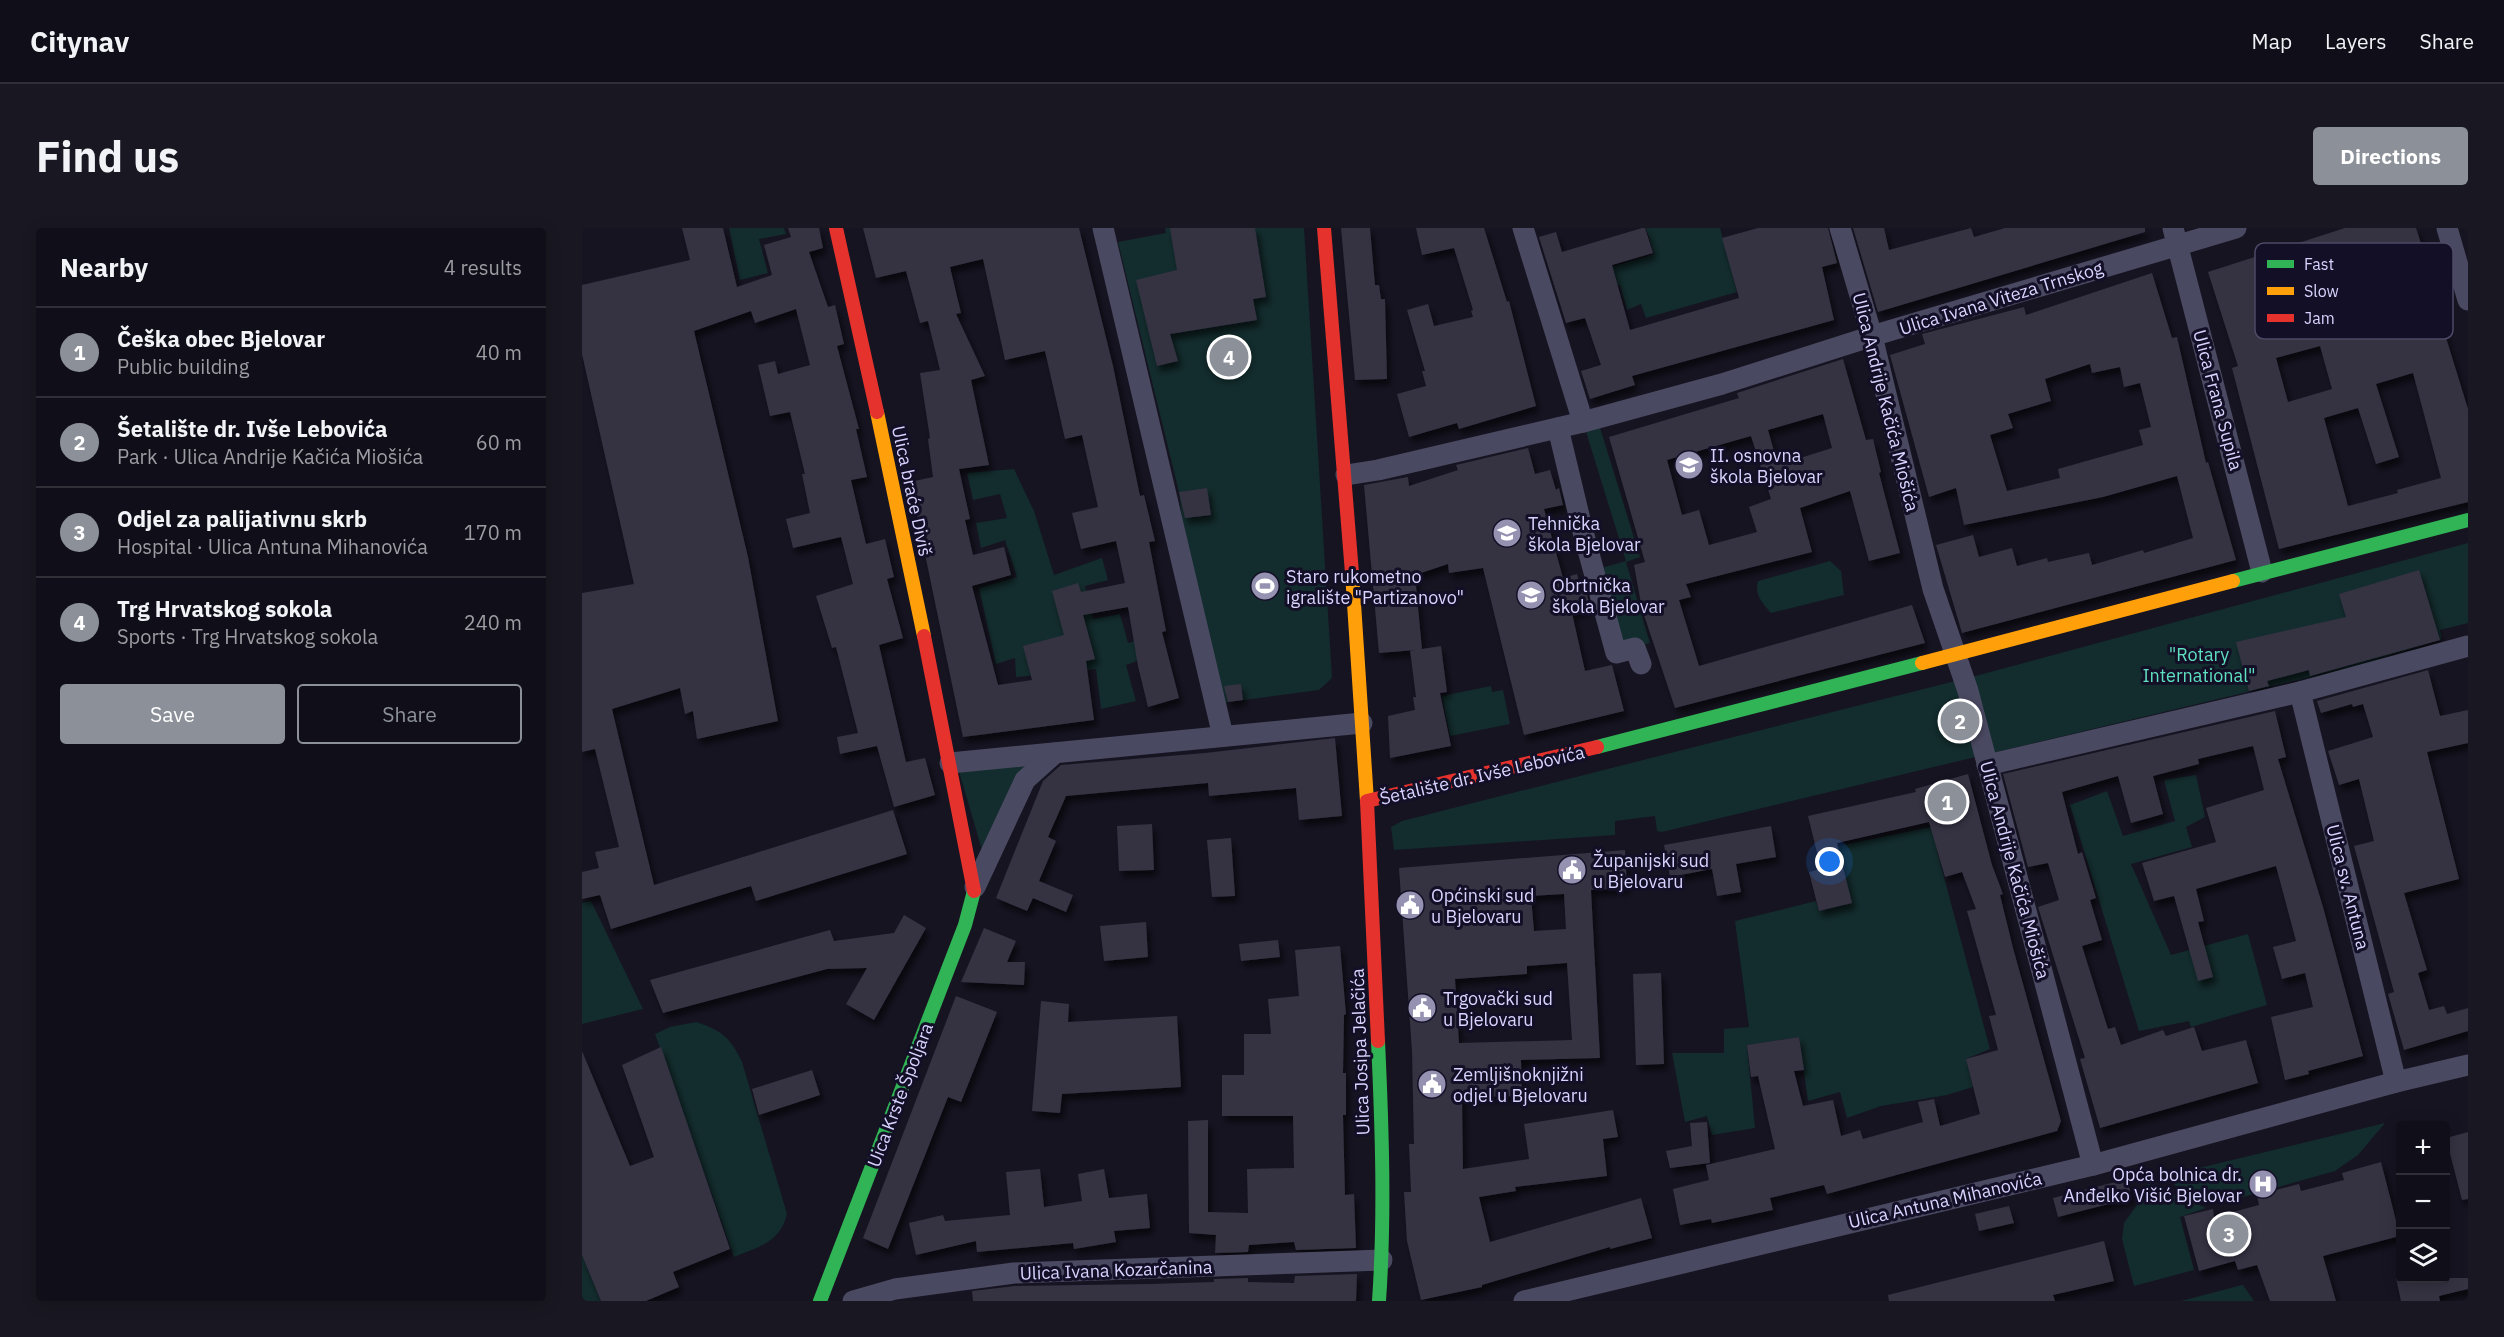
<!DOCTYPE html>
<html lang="en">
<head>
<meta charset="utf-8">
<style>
	body { margin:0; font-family:"IBM Plex Sans",sans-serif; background:#191822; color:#f1f3f6 }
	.controls { position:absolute; right:18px; bottom:18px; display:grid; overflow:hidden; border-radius:6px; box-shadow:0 3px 15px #0003 }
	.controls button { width:54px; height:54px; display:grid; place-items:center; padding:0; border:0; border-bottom:2px solid #302f38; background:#100f19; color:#f1f3f6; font:30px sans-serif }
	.you { position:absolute; left:1248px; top:634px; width:21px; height:21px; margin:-15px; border:4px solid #fff; border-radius:50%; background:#1a73e8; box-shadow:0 0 0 9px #1a73e833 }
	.badge { display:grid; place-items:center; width:39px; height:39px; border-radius:50%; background:#8c9099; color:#fff; font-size:20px; font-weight:700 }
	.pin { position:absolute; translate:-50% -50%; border:3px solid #fff; box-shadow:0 2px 6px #0006 }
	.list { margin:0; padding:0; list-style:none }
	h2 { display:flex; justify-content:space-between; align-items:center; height:78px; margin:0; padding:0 24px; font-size:26px }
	h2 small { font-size:20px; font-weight:400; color:#9c9ca2 }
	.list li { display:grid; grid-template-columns:39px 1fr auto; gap:18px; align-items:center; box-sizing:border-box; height:90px; padding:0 24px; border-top:2px solid #302f38 }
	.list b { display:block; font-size:22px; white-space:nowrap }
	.list p { margin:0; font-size:20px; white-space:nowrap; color:#9c9ca2 }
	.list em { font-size:20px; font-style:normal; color:#9c9ca2 }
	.actions { display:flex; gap:12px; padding:18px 24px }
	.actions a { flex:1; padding:14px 0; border:2px solid #8c9099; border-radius:6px; text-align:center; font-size:21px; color:#8c9099 }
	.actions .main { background:#8c9099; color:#fff }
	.icon { flex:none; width:33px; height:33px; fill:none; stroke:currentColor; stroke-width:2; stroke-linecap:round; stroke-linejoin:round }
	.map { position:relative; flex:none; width:1886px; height:1073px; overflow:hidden; border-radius:6px }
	header { display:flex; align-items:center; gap:36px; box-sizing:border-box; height:84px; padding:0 30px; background:#100f19; border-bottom:2px solid #302f38 }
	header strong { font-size:28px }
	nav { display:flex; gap:33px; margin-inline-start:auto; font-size:21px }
	.intro { display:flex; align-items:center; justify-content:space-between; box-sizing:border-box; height:144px; padding:0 36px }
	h1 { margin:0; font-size:42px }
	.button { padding:15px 27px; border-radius:6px; background:#8c9099; color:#fff; font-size:21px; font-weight:700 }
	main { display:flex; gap:36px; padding:0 36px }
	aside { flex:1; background:#100f19; border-radius:6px; box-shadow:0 3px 15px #0003 }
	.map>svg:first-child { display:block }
	.green { fill:#132c2d }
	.building { fill:#343243; fill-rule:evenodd; filter:url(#shadow) }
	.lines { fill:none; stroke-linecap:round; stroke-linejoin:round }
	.street { stroke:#4a4962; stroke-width:21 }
	.fast { stroke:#30b455; stroke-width:14 }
	.slow { stroke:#ff9f0a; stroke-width:14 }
	.jam { stroke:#e5322d; stroke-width:14 }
	.labels { text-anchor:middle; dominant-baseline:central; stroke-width:6; stroke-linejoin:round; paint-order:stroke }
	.street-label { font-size:18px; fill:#d9d4ff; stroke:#130f26 }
	.poi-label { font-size:18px; fill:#d9d4ff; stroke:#130f26; text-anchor:start }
	.park-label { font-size:18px; fill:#5fe0c0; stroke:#130f26 }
	.key { fill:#130f26; stroke:#4e4a67; stroke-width:1.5 }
	.key-label { font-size:16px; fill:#d9d4ff }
</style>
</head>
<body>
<header>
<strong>Citynav</strong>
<nav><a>Map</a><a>Layers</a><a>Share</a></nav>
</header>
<div class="intro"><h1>Find us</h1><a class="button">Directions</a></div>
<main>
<aside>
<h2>Nearby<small>4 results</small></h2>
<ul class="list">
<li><span class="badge">1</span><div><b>Češka obec Bjelovar</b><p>Public building</p></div><em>40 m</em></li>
<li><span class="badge">2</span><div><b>Šetalište dr. Ivše Lebovića</b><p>Park · Ulica Andrije Kačića Miošića</p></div><em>60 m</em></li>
<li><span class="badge">3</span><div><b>Odjel za palijativnu skrb</b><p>Hospital · Ulica Antuna Mihanovića</p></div><em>170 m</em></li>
<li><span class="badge">4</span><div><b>Trg Hrvatskog sokola</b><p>Sports · Trg Hrvatskog sokola</p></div><em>240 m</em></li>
</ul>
<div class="actions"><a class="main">Save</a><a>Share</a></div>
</aside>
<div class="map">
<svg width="1886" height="1073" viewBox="0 0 1886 1073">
	<defs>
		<filter id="shadow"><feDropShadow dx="3.5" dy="6" stdDeviation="3" flood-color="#0009"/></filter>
	</defs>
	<rect width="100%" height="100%" fill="#161421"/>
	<!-- green -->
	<g class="green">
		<path d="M147,0H202L204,6L177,11L186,45L158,52Z"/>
		<path d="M583,0H722L750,450L737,462L640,475L600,291L597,264L536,14L584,5Z"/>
		<path d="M1064,0H1138L1155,64L1064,90L1059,76L1045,82L1038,57L1003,66L997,49L1072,26Z"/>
		<path d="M1015,190L1058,329L1044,334L1068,415L1034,425L1012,342L1044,333L1001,194Z"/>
		<path d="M432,241L452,283L472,347L520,330L526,352L503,358L511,391L538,386L546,415L563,410L566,429L544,437L554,473L519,481L514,441L434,449L433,430L414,436L397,360L435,349L423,312L399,320L394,295L425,290L418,266L391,272L385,245Z"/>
		<path d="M1886,315V395L1858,402L1860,411L1858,412L1778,437L1080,604L1075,603L1073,588L1033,593V607L812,622L809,599L820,593L1397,447Z"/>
		<path d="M1248,333L1259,343L1262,367L1189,385C1180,374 1172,367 1176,353Z"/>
		<path d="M909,458L910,464L921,462L928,496L868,508L860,468Z"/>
		<path d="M443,536L400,622L376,540Z"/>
		<path d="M1614,547L1623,589L1604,599L1610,619L1549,636L1589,727L1666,706L1685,777L1609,799L1607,793L1557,803L1488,577L1525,563L1541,608L1593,593L1582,552Z"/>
		<path d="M1354,598L1355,623L1408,821L1384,831L1391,859L1365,867L1299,878L1265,890L1258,864L1226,873L1217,809L1165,817L1173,900L1130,907L1125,888L1103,894L1090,825H1142V801L1167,799L1153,693L1234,673L1237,683L1269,675L1256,618Z"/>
		<path d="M9,673L61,781L0,796V675Z"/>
		<path d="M114,794C139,802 149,810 160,834L205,986C198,1015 176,1019 152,1029L73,806L88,799Z"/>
		<path d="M1803,895L1776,927L1753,943L1654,971L1627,969L1594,958L1584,948Z"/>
		<path d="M1569,955L1624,980L1598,989L1612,1042L1552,1058L1540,1011L1542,995L1562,967L1560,959Z"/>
		<path d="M0,1027L19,1073H0Z"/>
		<path d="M1661,1057L1672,1073H1599L1660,1057Z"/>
	</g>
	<!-- building -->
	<g class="building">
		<path d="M100,0H141L155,59L190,47L182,17L209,9L206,0H237L241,20L227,24L246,79L253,77L262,116L255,118L277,201H274L285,249L269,252L284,316L303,311L312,349L305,351L321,410L297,417L324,534L343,530L353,567L312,579L295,518L258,526L255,509L276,505L254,419L250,420L234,368L271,356L259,309L211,320L204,291L228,285L220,246H223L208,184L188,188L176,137L193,133L196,146L228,137L214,81L173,95L169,83L112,103L166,329L196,493L115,511L111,483L103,486L98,460L30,481L72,657L311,582L325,626L174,673L169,658L29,701L18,667L0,671V644L17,640L13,624L37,619L13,521L0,524V365L52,356L0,126V57L108,32Z"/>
		<path d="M281,0H497L531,138L558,268L562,267L573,313L567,314L584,403L580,404L597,470L566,479L556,438L546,379L501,387L513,431L504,433L512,492L381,509L328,254L351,249L346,211L348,210L338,145L358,142L346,93L338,95L324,43L294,50ZM401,31L423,132L463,123L483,211L500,207L516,279L490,285L499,321L534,313L543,355L499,364L496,355L470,363L482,407L441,418L450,452L416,457L390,358L429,347L422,319L391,327L383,292L388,291L377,241L407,237L389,152L403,148L374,86L379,85L368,39Z"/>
		<path d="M588,0H673L684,69L671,71L675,92L588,106L596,133L575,138L554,52L595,42Z"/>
		<path d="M759,0H788L793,57H797L799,71H803L805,151L773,152Z"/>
		<path d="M834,0H902L925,74L927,73L954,178L877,201L875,195L827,209L815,166L844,158L840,143H843L825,82L846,76L852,98L891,89L889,83L891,82L872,20L840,27Z"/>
		<path d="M1060,0H1063L1071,25L1030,37L1048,102L1157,70L1140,10L1176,0H1246L1255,35L1240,39L1252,92L1050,148L1053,157L1008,171L999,143L1019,137L1003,90L984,95L957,9L974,4L980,24Z"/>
		<path d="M1271,0H1302L1307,22L1389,0L1392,9L1423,0H1563V4L1296,84Z"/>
		<path d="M1763,0H1834L1849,46L1845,48L1886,181V274L1697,321L1650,140L1656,138L1626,44ZM1794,29L1814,90L1748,108L1731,50ZM1738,118L1750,161L1706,174L1694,130ZM1831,145L1859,250L1815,262L1816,265L1766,278L1742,190L1776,180L1794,236L1817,229L1794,156Z"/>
		<path d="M1570,45L1590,110L1595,109L1624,235L1626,234L1654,332L1380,405L1354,317L1391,307L1397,329L1430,320L1435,338L1465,330L1466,334L1507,325L1510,337L1561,322L1562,325L1611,310L1595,248L1521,269L1382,297L1374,260L1347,269L1308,127L1343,116L1340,106L1442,79L1444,87ZM1508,136L1510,145L1538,139L1542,159L1558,155L1569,199L1557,202L1561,217L1476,241L1478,250L1425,263L1408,207L1431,200L1426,186L1469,173L1463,151Z"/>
		<path d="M1261,131L1284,212L1291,211L1299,244L1297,245L1318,325L1287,333L1268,263L1218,280L1230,324L1104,356L1109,369L1097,372L1117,438L1330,377L1343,415L1093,480L1060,381L1052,337L1063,334L1027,209L1157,170L1155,165ZM1241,186L1250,220L1196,237L1186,202ZM1169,208L1189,271L1167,279L1175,304L1127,317L1117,282L1100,287L1085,232Z"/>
		<path d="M946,220L953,246L968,242L974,262L977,260L981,277L962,281L981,350L995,346L1000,365L1004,364L1009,380L990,385L1003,443L1030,437L1042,483L942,507L901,340L867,345L866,336L833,347L840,421L859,418L865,464L858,465L869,518L808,530L806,488L833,482L831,469H834L828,422H834L797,425L782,257L826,249L827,258L876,242L874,237Z"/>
		<path d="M625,260L629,287L603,290L597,264Z"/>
		<path d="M1837,342L1858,412L1728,448L1727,442L1685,453L1687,458L1667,463L1654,414L1764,389L1757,366Z"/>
		<path d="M1846,442L1858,488L1886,482V515L1845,524L1877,651L1822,665L1845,742L1836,745L1847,782L1862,778L1865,786L1886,780V803L1822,822L1806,766L1812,764L1772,618L1792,613L1777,551L1757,557L1746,523L1791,509L1781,476L1771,479L1770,476L1739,485L1735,473Z"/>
		<path d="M659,456L661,472L646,474L642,458Z"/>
		<path d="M1693,483L1704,529L1696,531L1741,679L1781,828L1726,843L1727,846L1703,852L1689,789L1731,779L1723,745L1700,751L1691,719L1714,713L1694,638L1614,661L1622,693L1616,694L1631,749L1616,753L1592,668L1572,673L1560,635L1634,614L1624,580L1682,562L1671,518L1616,531L1617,536L1571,548L1581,586L1549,595L1536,548L1480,564L1496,626L1500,624L1514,670L1508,672L1520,712L1500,718L1526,801L1533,799L1539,817L1581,802L1584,808L1612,799L1620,823L1664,812L1676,855L1518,900L1498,831L1503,830L1456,679L1477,672L1466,635L1446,639L1421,546Z"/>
		<path d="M753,510L760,588L717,592L714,560L627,568L626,555L484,568L466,609L474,613L457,653L491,667L484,684L451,670L445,683L414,670L461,553L479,537L623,525Z"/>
		<path d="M1386,546L1410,637L1421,666L1418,667L1431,720L1479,893L1475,903L1245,966L1242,957L1188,970L1191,982L1130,995L1129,991L1098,997L1091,961L1127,952L1124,937L1193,921L1176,848L1169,849L1165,817L1217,809L1222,842L1212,843L1221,878L1251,872L1259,908L1278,902L1281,911L1341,894L1336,874L1352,871L1358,898L1398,886L1384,831L1416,822L1407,788L1414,787L1385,683L1394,681L1380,644L1363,649L1347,594L1255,615L1270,675L1237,683L1227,644L1239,641L1226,588L1334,564L1333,561Z"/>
		<path d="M570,596L572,642L537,643L535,598Z"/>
		<path d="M1189,598L1194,629L1154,636L1159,664L1135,668L1130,641L1088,649L1082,617Z"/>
		<path d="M649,610L653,668L630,669L625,612Z"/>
		<path d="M1043,622L1045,660L1009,662L1018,830L939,832L940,868L880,869L881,941L947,931L942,896L1031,882L1036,909L1021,911L1025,948L933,959L934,963L897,969L908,1014L1059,970L1070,1010L1028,1021V1019L900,1057V1059L839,1072L825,1013L822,964H829L827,916H832L830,823L817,640ZM982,666L984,701L952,703L949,668ZM985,735L990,812L877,815L873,751L945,746V738Z"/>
		<path d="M322,687L344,700L292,792L264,776L285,740L245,741L81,785L68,752L248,702L252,713L312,705Z"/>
		<path d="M564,694L566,729L522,733L518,698Z"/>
		<path d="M402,700L434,713L425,734H443L442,757L379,754Z"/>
		<path d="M696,712L698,729L659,733L657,716Z"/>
		<path d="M758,718L764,786L762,787L761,845H764V887H761L763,967L772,966L774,1020L714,1022L712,1014L667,1017L666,1024L633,1025L634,1007L607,1005L606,893L626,892V984L666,985L665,941L712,940L711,888H640V847H662V806H689L686,771L717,768L713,722Z"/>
		<path d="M1079,745L1082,836L1054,837L1051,746Z"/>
		<path d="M374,768L415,784L379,874L366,869L306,1021L281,1010Z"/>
		<path d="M459,773L487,776L486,794L595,788L599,859L480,866L478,885L450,883Z"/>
		<path d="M79,819L148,1021L91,1044L97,1059L64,1073H19L0,1027V823L48,938L72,929L40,837Z"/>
		<path d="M230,842L238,867L177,887L170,861Z"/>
		<path d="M1125,894L1128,935L1088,940L1084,923L1110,918L1108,895Z"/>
		<path d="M1886,904V971L1880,972L1864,910Z"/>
		<path d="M1799,934L1818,1008L1741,1028L1754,1073H1688L1675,1037L1656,1042L1653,1033L1617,1043L1602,988L1631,981L1632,989L1677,977L1675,967L1717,956L1719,963L1762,952L1760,945Z"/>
		<path d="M458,941L462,979L500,973L496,946L522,941L527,970L565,966L568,1000L532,1003L534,1014L492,1021L491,1015L395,1024L394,1013L334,1027L327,995L361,987L363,993L428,987L424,944Z"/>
		<path d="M1545,951L1550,970L1476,989L1471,970Z"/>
		<path d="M1427,978L1432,995L1397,1003L1393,986Z"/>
		<path d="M1522,1013L1532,1053L1471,1067L1473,1073H1307L1306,1067Z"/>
		<path d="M775,1046L774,1073H391L390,1063L433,1058L569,1056L632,1054V1051L666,1050V1054L712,1055L713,1048Z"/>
		<path d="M1814,1050H1886V1061L1857,1068L1858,1073H1819Z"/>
	</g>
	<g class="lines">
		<!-- street -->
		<g class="street">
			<path d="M521,0L641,508"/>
			<path d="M941,0L1001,194"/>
			<path d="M1258,0L1290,108L1351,361L1386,463L1511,937"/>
			<path d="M1591,0L1680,344"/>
			<path d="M1865,0L1886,72"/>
			<path d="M976,200L1000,300L1034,425L1053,420L1059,436"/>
			<path d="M764,247L796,242L1001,194L1140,156L1300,105L1654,0"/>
			<path d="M1718,464L1814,854"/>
			<path d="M368,535L780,495"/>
			<path d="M1405,537L1718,464L1886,418"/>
			<path d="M393,659L443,552L473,525"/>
			<path d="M271,1073L313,1061L432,1045L800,1032"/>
			<path d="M942,1073L1511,937L1814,854L1886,837"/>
		</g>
		<!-- fast -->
		<g class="fast">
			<path d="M1651,353L1886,292"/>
			<path d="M1015,519L1340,435"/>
			<path d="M796,813C800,899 803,987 797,1073"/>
			<path d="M238,1073L383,697L392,663"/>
		</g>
		<!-- slow -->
		<g class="slow">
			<path d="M295,184L342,408"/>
			<path d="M770,345L785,573"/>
			<path d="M1340,435L1651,353"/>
		</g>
		<!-- jam -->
		<g class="jam">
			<path d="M254,0L295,184"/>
			<path d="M742,0L770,345"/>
			<path d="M342,408L392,663"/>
			<path d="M796,813L785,573L1015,519"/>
		</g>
	</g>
	<!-- icons -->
	<defs>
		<g id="school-disc" transform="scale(1.5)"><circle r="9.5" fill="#9591b1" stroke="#130f26"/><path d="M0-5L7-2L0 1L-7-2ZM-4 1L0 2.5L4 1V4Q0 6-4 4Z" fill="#fff"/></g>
		<g id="stadium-disc" transform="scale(1.5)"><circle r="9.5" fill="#9591b1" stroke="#130f26"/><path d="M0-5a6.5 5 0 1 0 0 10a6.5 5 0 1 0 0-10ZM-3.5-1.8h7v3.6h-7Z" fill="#fff"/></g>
		<g id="civic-disc" transform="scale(1.5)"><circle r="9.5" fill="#9591b1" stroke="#130f26"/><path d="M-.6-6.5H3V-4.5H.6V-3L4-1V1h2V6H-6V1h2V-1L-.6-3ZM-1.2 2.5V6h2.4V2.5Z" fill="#fff"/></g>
		<g id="hospital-disc" transform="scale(1.5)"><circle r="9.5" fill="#9591b1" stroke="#130f26"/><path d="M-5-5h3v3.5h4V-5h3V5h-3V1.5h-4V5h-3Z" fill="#fff"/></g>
	</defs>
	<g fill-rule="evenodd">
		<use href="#school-disc" x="1107" y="237"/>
		<use href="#school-disc" x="925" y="305"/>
		<use href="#stadium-disc" x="683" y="358"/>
		<use href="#school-disc" x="949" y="367"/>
		<use href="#civic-disc" x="990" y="642"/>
		<use href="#civic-disc" x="828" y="677"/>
		<use href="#civic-disc" x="840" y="780"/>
		<use href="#civic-disc" x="850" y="856"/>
		<use href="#hospital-disc" x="1681" y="956"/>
	</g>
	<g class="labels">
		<!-- street labels -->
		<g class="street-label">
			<text transform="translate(1419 70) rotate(-17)">Ulica Ivana Viteza Trnskog</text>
			<text transform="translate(1636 172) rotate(75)">Ulica Frana Supila</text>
			<text transform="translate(1304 174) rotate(76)">Ulica Andrije Kačića Miošića</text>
			<text transform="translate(330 263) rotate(78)">Ulica braće Diviš</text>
			<text transform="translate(900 547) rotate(-13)">Šetalište dr. Ivše Lebovića</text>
			<text transform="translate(1433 642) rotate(75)">Ulica Andrije Kačića Miošića</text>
			<text transform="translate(1766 659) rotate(76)">Ulica sv. Antuna</text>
			<text transform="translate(778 824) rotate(-92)">Ulica Josipa Jelačića</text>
			<text transform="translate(318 867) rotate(-69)">Uica Krste Špoljara</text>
			<text transform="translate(1363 972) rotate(-13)">Ulica Antuna Mihanovića</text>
			<text transform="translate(534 1042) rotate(-2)">Ulica Ivana Kozarčanina</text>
		</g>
		<!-- poi labels -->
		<g class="poi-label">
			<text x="1128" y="227">II. osnovna<tspan x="1128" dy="21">škola Bjelovar</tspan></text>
			<text x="946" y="295">Tehnička<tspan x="946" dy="21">škola Bjelovar</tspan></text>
			<text x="704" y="348">Staro rukometno<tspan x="704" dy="21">igralište "Partizanovo"</tspan></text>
			<text x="970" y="357">Obrtnička<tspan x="970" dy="21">škola Bjelovar</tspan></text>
			<text x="1011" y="632">Županijski sud<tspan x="1011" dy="21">u Bjelovaru</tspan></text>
			<text x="849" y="667">Općinski sud<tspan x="849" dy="21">u Bjelovaru</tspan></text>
			<text x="861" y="770">Trgovački sud<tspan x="861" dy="21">u Bjelovaru</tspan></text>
			<text x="871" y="846">Zemljišnoknjižni<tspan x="871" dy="21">odjel u Bjelovaru</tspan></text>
			<text x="1660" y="946" text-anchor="end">Opća bolnica dr.<tspan x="1660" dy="21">Anđelko Višić Bjelovar</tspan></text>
		</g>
		<!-- park labels -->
		<g class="park-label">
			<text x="1617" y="426">"Rotary<tspan x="1617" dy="21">International"</tspan></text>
		</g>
	</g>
	<!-- legend -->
	<rect x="1673" y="15" width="198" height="96" rx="9" class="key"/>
	<rect x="1685" y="32" width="27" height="8" fill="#30b455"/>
	<rect x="1685" y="59" width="27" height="8" fill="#ff9f0a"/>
	<rect x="1685" y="86" width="27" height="8" fill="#e5322d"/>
	<g class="key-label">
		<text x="1722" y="42">Fast</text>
		<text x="1722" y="69">Slow</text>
		<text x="1722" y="96">Jam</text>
	</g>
</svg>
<div class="controls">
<button>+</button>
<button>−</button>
<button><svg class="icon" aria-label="layers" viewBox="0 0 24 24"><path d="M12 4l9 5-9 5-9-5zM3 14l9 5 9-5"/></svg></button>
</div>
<div class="you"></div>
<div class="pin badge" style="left:1365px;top:574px">1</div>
<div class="pin badge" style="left:1378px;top:493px">2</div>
<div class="pin badge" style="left:1647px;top:1006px">3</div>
<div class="pin badge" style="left:647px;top:129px">4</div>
</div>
</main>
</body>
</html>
